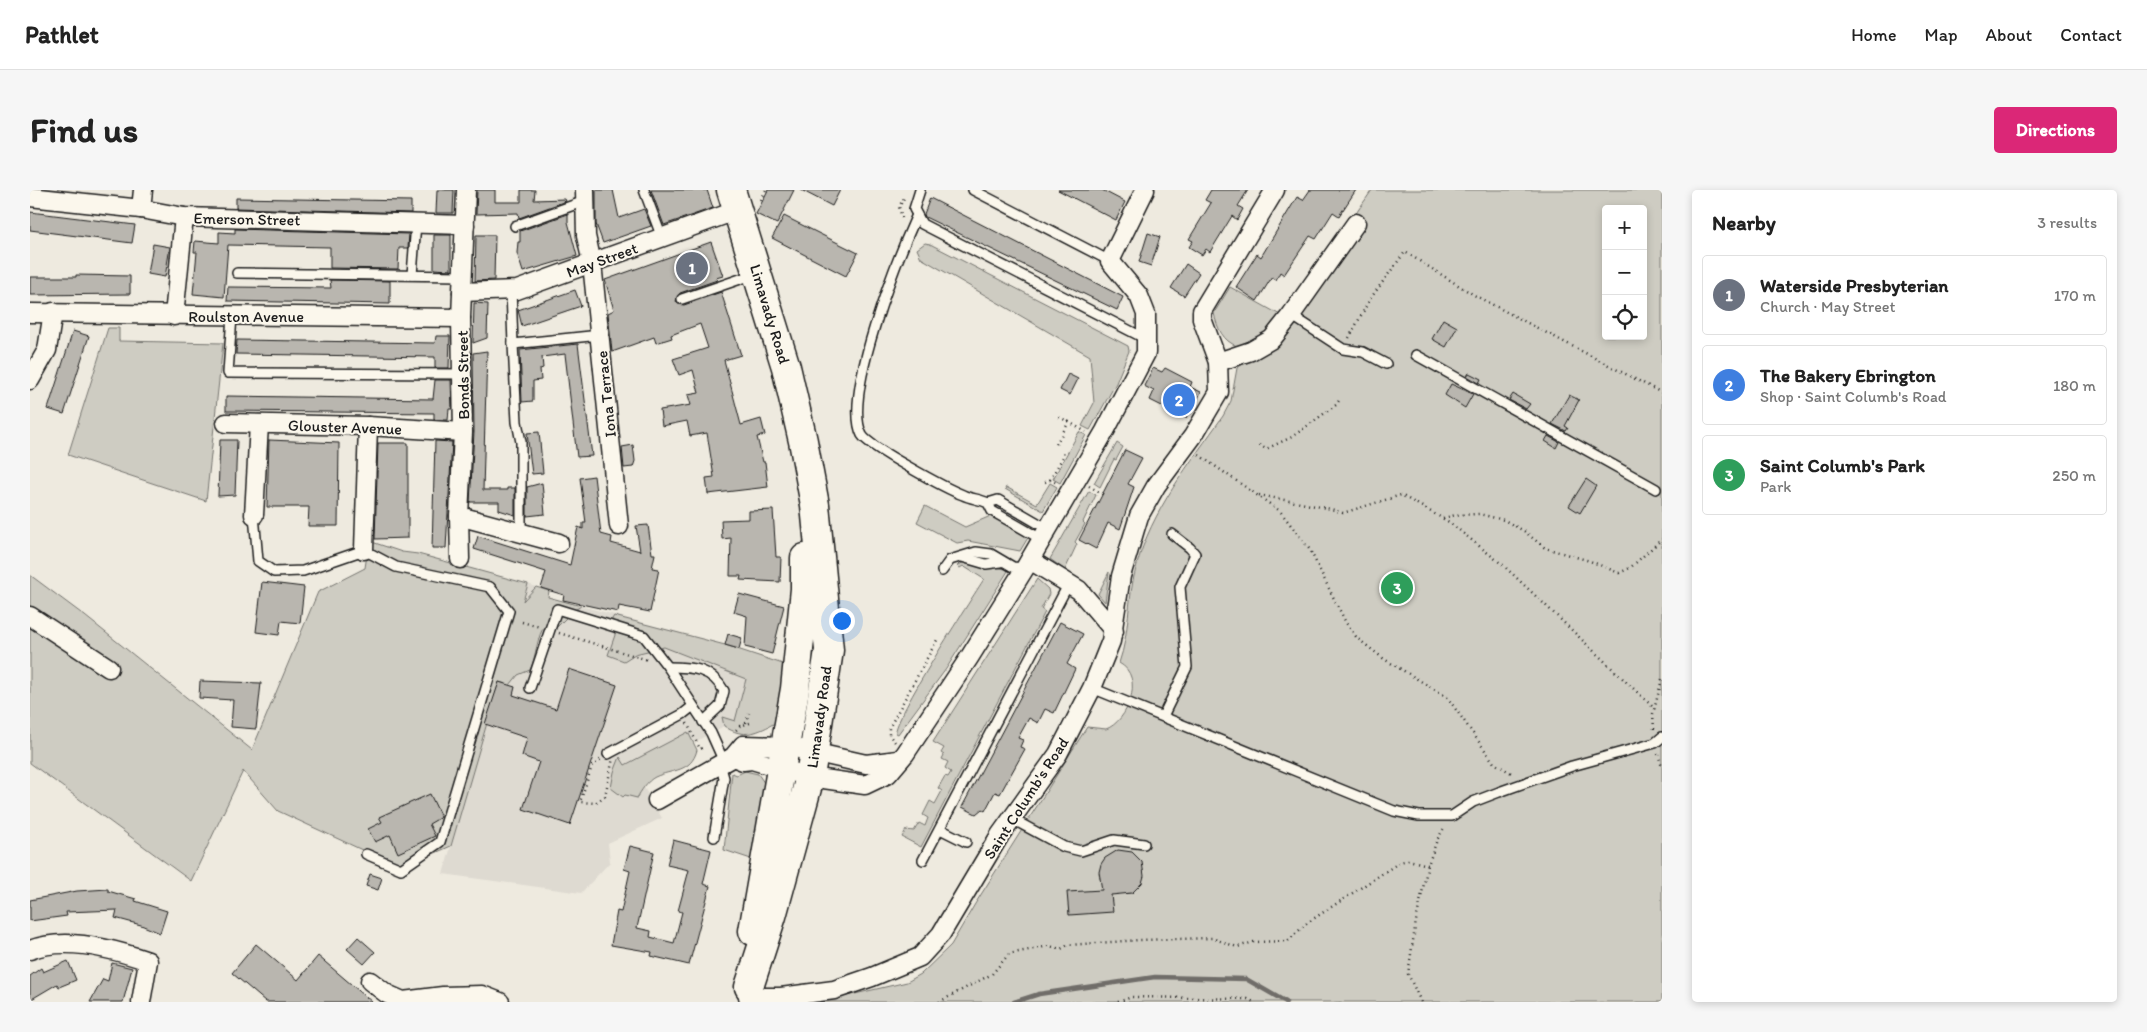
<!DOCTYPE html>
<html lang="en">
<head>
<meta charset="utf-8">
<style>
	body { margin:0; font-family:Itim,sans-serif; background:#f6f6f6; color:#222 }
	.controls { position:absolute; right:15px; top:15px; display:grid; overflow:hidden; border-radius:5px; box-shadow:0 2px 8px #0003 }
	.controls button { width:45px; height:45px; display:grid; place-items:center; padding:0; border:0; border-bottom:1px solid #e0e0e0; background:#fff; color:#222; font:25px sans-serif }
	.you { position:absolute; left:811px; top:430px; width:18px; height:18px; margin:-12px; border:4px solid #fff; border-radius:50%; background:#1a73e8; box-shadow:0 0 0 8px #1a73e833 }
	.badge { display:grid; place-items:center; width:32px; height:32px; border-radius:50%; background:#db2777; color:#fff; font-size:16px; font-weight:700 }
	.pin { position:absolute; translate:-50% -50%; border:2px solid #fff; box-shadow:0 1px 5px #0006 }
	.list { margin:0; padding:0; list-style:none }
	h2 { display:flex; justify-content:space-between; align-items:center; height:65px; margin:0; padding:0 20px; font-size:21px }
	h2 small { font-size:16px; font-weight:400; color:#767676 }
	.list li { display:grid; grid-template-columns:32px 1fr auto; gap:15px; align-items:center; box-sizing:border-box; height:80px; margin:0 10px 10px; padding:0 10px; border:1px solid #e0e0e0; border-radius:5px }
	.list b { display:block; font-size:19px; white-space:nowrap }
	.list p { margin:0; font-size:16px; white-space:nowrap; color:#767676 }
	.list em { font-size:16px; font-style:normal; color:#767676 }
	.icon { flex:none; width:28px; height:28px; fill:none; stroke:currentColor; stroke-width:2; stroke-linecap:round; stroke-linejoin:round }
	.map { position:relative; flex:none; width:1632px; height:812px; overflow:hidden; border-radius:5px }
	header { display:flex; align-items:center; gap:30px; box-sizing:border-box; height:70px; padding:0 25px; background:#fff; border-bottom:1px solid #e0e0e0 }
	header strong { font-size:24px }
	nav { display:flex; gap:28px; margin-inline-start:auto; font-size:18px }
	.intro { display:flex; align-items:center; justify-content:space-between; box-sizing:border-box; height:120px; padding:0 30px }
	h1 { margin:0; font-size:35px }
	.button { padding:12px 22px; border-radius:5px; background:#db2777; color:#fff; font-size:18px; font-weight:700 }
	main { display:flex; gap:30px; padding:0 30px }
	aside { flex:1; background:#fff; border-radius:5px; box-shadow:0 2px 8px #0003 }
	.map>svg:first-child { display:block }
	.built { fill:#dedad1 }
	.green { fill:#ceccc2; stroke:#75746f; fill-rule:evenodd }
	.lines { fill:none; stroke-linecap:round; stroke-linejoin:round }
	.stream { stroke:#6f6d69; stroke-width:4.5 }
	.building { fill:#b9b6af; stroke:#1c1c1c }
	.lane-casing { stroke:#1c1c1c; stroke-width:12 }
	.street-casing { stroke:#1c1c1c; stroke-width:21 }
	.highway-casing { stroke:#1c1c1c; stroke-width:31 }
	.path { stroke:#1c1c1c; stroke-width:2.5; stroke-dasharray:1 4; stroke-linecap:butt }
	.lane { stroke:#fbf7ec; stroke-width:9 }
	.street { stroke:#fbf7ec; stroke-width:18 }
	.highway { stroke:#fbf7ec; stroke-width:28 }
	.labels { text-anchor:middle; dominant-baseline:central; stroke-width:4; stroke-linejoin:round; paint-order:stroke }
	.street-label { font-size:16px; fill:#1c1c1c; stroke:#fbf7ec }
</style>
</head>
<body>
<header>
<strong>Pathlet</strong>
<nav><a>Home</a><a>Map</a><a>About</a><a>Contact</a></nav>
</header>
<div class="intro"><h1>Find us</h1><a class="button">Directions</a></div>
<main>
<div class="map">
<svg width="1632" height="812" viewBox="0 0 1632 812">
	<rect width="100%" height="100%" fill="#eeeadf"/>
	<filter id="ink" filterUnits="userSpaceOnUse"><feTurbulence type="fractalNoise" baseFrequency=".02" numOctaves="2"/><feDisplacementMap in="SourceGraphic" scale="10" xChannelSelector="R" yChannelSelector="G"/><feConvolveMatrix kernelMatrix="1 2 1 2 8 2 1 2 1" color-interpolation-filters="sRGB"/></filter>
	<g filter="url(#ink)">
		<!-- built -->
		<path class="built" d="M498,394L519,401L518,407L695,455L747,532L724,544L694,536L606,584L632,628L578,653L580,672L551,703L413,684Z"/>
		<!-- green -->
		<g class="green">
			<path d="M1342,0H1632V812H790L877,792L891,784L921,755L945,714L1057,537L1076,539C1097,532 1116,487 1089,473C1100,442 1097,410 1106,378C1121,321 1160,273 1193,226L1201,211L1207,178L1231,162ZM1576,19H1613V146H1576Z"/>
			<path d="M895,53L900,54L1098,156L1099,161L1086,193L1060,240L1052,236L1064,213L1060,166L891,68L887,59Z"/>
			<path d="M1200,97L1252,126L1240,142L1207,156C1193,151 1187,138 1184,123Z"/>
			<path d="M78,138H89V151L193,153L176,311L38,265Z"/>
			<path d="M1049,242L1056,245L1030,293L1023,289Z"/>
			<path d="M1087,253L1093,257L1086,270L1084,269L1070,297L1064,293Z"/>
			<path d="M1020,293L1027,297L1013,321L975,299L976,297L1007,314Z"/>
			<path d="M1059,301L1066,305L1053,332L1055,334L1045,352L1047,354L1035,380L1020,369Z"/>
			<path d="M895,316L935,337L963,325L999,346L990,361L938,351L927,353L887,332Z"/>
			<path d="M339,351L372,362L388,364L498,394L493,411L506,397L519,401L518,407L551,416L543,421L527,437L515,436C507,444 506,468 500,480L488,485L480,495L469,492L421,656L371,678L248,621L213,581L161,691L0,573V385L55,426L222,560L288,402L335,378Z"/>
			<path d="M936,371L975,379L978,381L916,479L868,544L866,543C862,531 942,408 954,389L933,376L930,378L927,376Z"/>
			<path d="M1079,382L1075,412L1068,404Z"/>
			<path d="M1007,389L1018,399L1019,404L1011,419L1015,422L891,657L872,647L876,640L884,641L889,633L895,636L898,628L893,625L900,611L905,614L912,601L908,598L915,586L918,587L921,582L915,578L918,572L912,569L914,565L911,563L914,558L903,552Z"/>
			<path d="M584,426L695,455L759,476L747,532C728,542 714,550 694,536L692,527L705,531L716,489L634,457L605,464L594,471L578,465L585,445L582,429Z"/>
			<path d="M658,542L667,560C661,583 642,579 625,587C617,591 611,601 607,608L595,605L593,607L581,598L584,582L590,567L595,575Z"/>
			<path d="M715,581L728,584L737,597L724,670L694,660L702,583L707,585Z"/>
		</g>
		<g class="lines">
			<!-- stream -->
			<path class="stream" d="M984,812L1009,804L1125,787L1216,789L1256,812"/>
		</g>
		<!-- building -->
		<g class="building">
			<path d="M407,0H424L423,23H406Z"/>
			<path d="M447,0H465V12H491V0H505L504,10L535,9L536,11L489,28L488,23L446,24Z"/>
			<path d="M566,0H583L589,28L614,19L621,36L573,53L566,34Z"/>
			<path d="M621,0H677L683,18L634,35Z"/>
			<path d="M738,0H764L747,34L726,24Z"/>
			<path d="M771,0H810L802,16Z"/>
			<path d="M1028,0H1072L1095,12L1086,30Z"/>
			<path d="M1181,0H1218L1208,16L1213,19L1207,30L1202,26L1180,62L1176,59L1172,65L1159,57L1163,51L1159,49L1181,13L1175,10Z"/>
			<path d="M1280,0H1326L1309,26L1303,22L1286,49L1280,46L1254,85L1250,82L1246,90L1242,87L1227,111L1206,97L1227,64L1231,67L1267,7L1273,10Z"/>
			<path d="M206,8L381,11V23L206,18Z"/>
			<path d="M900,8L1093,107L1087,120L895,27L894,24Z"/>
			<path d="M0,22L105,35L102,53L0,40Z"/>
			<path d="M538,24V32L547,66L493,82L487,63L488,52H490V41Z"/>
			<path d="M754,26L828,63L816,86L742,48Z"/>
			<path d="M205,39L379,44L378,58H369L368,79L300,78V57L198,55L194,107L163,104L167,62H164L165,51L189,53V42L205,43Z"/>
			<path d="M1118,43L1130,47L1121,76L1109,72Z"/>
			<path d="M404,45H421V80L404,79Z"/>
			<path d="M446,45H465L464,90L445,91Z"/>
			<path d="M681,52L693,86L686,88L687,90L650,103L646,111L648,114L654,115L691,102L711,165L694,170L711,235L731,229L735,245L727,247L733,272H735L738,297L678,304L676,288L684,287L677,243L660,246L657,231L632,236L630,220L661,215L658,205L669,203L663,180L649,185L643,169L678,158L670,134L641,145L642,148L626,153L624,147L582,162L578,123L584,120L575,90Z"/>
			<path d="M123,54L140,57L135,87L118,84Z"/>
			<path d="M1156,74L1169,83L1154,106L1141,98Z"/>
			<path d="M46,85L100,86V104L0,105V87H46Z"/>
			<path d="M300,90L360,91V114L197,111L198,97L301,98Z"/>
			<path d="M545,100L551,116L492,136L488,120Z"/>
			<path d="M444,113L458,114L457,148L443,153Z"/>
			<path d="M1413,129L1427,137L1416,157L1402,149Z"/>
			<path d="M43,141L59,146L34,224L18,219Z"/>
			<path d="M406,146H420L419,178H405V167L206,164L207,150L405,153Z"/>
			<path d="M548,154L562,266L547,267L535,164L512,167L513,178L510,179L511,190L503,191V211L492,212L490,160Z"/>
			<path d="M457,161L453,300H477V298H485V325L469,320V312H440L444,242L443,163Z"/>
			<path d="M1123,178L1132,182L1135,178L1162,192L1160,197L1171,202L1160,224L1158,223L1156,228L1120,210L1124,201L1114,196Z"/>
			<path d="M1439,183L1451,189L1449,193L1437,186Z"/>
			<path d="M1038,184L1048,189L1040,205L1030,200Z"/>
			<path d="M405,190H421L422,219H419L418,230H404V223L196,221V206L403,209Z"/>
			<path d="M1421,194L1443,204L1435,218L1415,205Z"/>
			<path d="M1483,204L1500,214L1496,219L1479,210Z"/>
			<path d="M1539,205L1549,210L1535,236L1538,238L1536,241L1522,234Z"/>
			<path d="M509,242L513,283L502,284L497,243Z"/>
			<path d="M1518,246L1529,252L1526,258L1515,251Z"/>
			<path d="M190,250H207L205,305L188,306Z"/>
			<path d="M239,250L309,253L308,336H278L279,317H237Z"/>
			<path d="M405,251L422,252L416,358H402Z"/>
			<path d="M348,253H378V348L345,349Z"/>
			<path d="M603,255L605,271L603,277L594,278L592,257Z"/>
			<path d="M1095,260L1112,268L1098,294L1104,297L1090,339L1078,333L1066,359L1049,350Z"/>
			<path d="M564,286L571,344L582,347L581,353L610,361L606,336L618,335L622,364H625L622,378L629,379L620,422L589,416L588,422L533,410L534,405L511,398L516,382L444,359L448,346L540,375L548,337L553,339V333H556L550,288Z"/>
			<path d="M1556,289L1566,296L1550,323L1539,316Z"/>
			<path d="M512,293L515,324L497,326V297Z"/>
			<path d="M743,320L746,367H751L750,392L710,390L711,386H700L701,348L692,349L691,330L719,329V321Z"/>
			<path d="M232,392L274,397L270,433L251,431L249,445L226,442Z"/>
			<path d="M709,404L754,416L742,464L715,457L717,426L704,422Z"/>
			<path d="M1030,432L1053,444L1037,474L1045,479L1024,523L1015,519L1008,533L999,528L988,548L993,550L990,557L995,559L976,593L970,604L965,602L955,621L952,619L946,624L932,617Z"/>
			<path d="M698,444L712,448L709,459L695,455Z"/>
			<path d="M539,479L587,495L540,635L493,619L509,572L492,566L497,548L455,534L469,492L485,497L483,505L526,519Z"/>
			<path d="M170,491L231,493L226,539L201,537L203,510L169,508Z"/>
			<path d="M400,604L411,627L399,634L405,646L368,663L360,645L345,652L338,639L352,632L349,627Z"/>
			<path d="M643,650L681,660L673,694L680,696L659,775L621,766L622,762L581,755L587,721L591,722L600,681L594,679L600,656L624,662L607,738L621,741L620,747L644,753L652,722L648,721L659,680L637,675Z"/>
			<path d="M1088,660L1102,662L1112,672L1114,686L1112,693L1102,703L1081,705L1083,722L1039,725L1037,702L1072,700L1069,682L1071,674L1075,668Z"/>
			<path d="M340,684L352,688L348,700L336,696Z"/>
			<path d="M78,699V701L106,709L105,711L137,721L130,743L111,735L85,728L87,720L36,722L37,726L0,731V710L47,701Z"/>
			<path d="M328,747L345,762L334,774L317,759Z"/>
			<path d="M226,754L268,790L288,766L342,812H236L202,783Z"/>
			<path d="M38,771L46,790L29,797L27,794L0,810V786L11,778L13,782Z"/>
			<path d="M82,773L102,778L93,812H60L73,789L78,791Z"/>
		</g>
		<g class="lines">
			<!-- lane casing -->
			<g class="lane-casing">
				<g id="lane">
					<path d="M614,0L632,48"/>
					<path d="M890,0L884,19L892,34L1116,149"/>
					<path d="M943,0L1080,71"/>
					<path d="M886,27C868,67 812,206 832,245C839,257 917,299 933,305C941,309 950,309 958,313L962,321L1011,349"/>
					<path d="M485,36L555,11"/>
					<path d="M207,83L433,86"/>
					<path d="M382,85L386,33"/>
					<path d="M481,100L483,154L570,145"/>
					<path d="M652,109L725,84"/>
					<path d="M1261,125L1313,159L1333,162L1356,174"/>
					<path d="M202,126L198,183L433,184"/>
					<path d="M483,154L487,232L491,252V343"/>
					<path d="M1386,165L1626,299"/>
					<path d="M958,313L968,310L1018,339"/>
					<path d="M224,325L228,371L244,382L273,381L334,360L366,377L460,397L479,421L410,652L371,679L336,664"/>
					<path d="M932,367L956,374L971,372"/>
					<path d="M912,381L920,370L946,362L961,364L983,377L995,378"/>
					<path d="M638,477C663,477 681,478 694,501L690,516L673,532"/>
					<path d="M500,498L527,419L614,446L638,477L681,543L694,572"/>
					<path d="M1062,498L1364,621L1389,626H1422L1443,612L1469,602L1542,576L1625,553L1632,547"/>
					<path d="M1133,526L1157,477L1150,397L1165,364L1160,358L1142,344"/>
					<path d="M578,564L653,524L663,516"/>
					<path d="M982,629L1034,657L1051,661L1084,650L1114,654"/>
					<path d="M910,639L936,652"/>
					<path d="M684,647L694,588L690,574"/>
					<path d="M893,670L1038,395"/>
				</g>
			</g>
			<!-- street casing -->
			<g class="street-casing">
				<g id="street">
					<path d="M555,0L556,46L562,73L589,336"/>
					<path d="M0,7L111,19L154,27L435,35"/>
					<path d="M111,19L113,0"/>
					<path d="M432,102L487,100L708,20"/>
					<path d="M0,123L431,128"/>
					<path d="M144,126L154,27"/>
					<path d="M1188,172L1221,161L1242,149L1261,125L1326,33"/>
					<path d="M0,190L17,160L23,122"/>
					<path d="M196,233L338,236L433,242"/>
					<path d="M224,325L229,234"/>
					<path d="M429,326L529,353"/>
					<path d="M334,360L338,236"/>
					<path d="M430,369L429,326L433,242L431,128L436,0"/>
					<path d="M1000,370L1049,400L1084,441"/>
					<path d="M0,426L79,478"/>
					<path d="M703,567L713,571L722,570L780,587L835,595L858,584L875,564L939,468L995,378L1075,241L1116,163V124L1109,106L1080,71L1115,0"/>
					<path d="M627,610L703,567L713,555L756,556L836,574L868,570"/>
					<path d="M0,760C35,746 84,759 118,771L111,812"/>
					<path d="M340,791L357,804L373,811L413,806L452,805L470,812"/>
					<path d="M718,807H751L804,800L842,787L890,767L911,744L970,645L1028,564L1062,498L1081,451L1091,386L1109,326L1126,296L1163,246L1189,202L1188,172L1172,129V121L1245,0"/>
				</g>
			</g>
			<!-- highway casing -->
			<g class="highway-casing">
				<g id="highway">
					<path d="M701,0L756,177L773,251L785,315L799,460L780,587L742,726L719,797"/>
					<path d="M723,741L765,499L775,399V368"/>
				</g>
			</g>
			<!-- path -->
			<g class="path">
				<path d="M731,10L736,0"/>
				<path d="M872,28L869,17L874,8"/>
				<path d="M1319,148L1340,109L1375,62L1444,105L1632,203"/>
				<path d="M1029,227L1039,232"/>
				<path d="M1026,254L1039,232L1056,242"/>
				<path d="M1229,255L1236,259L1262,247L1306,215L1310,209"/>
				<path d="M1169,265L1250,321L1280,360L1316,433L1327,448L1354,469L1417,507L1464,573L1483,584"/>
				<path d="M1020,290L1033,267L1034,259"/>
				<path d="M1015,292L1020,290L1027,293"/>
				<path d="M1059,296L1073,304"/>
				<path d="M1229,305L1301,319L1313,323L1371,305L1419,332L1473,375L1625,519"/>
				<path d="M1413,328L1426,325L1449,324L1474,330L1494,341L1515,358L1560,371L1589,383L1600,378L1632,349"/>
				<path d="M492,432L510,437"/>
				<path d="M529,443L618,470"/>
				<path d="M657,533L670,559L675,557"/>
				<path d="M716,533L719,523"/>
				<path d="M1624,539L1623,524L1632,489"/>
				<path d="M706,540L710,536L723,532"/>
				<path d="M865,552L859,545V538L907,450"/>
				<path d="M578,564L583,568L575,606L565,613L550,612L562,576Z"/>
				<path d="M1628,564L1632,577"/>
				<path d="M909,812L962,784L979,764L1019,756L1031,759L1038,755L1110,750L1182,748L1207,757L1224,752L1258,751L1277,733L1370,672L1378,670L1398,675"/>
				<path d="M1088,812L1102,807L1218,809L1224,812"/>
				<path d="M1391,812L1378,784L1386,731L1398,675L1407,650L1414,638"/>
			</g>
			<!-- lane -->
			<use href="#lane" class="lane"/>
			<!-- street -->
			<use href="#street" class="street"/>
			<!-- highway -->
			<use href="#highway" class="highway"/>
		</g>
	</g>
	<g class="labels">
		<!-- street labels -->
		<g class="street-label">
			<text transform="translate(217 29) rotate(1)">Emerson Street</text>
			<text transform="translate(572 70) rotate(-20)">May Street</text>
			<text transform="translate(740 124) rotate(73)">Limavady Road</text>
			<text x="216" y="126">Roulston Avenue</text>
			<text transform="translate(433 185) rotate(-91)">Bonds Street</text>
			<text transform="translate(576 204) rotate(-96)">Iona Terrace</text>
			<text transform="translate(315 237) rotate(2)">Glouster Avenue</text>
			<text transform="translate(789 527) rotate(-82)">Limavady Road</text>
			<text transform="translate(996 608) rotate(-57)">Saint Columb's Road</text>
		</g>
	</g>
</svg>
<div class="controls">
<button>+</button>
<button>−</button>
<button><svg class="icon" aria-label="locate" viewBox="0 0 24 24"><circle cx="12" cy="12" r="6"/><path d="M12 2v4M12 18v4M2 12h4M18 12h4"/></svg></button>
</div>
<div class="you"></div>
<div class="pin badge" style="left:662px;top:78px;background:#6b7280">1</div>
<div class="pin badge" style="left:1149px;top:210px;background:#3f7fe0">2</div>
<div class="pin badge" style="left:1367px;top:398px;background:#2e9e5b">3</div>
</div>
<aside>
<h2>Nearby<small>3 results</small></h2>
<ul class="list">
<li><span class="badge" style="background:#6b7280">1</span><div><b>Waterside Presbyterian</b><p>Church · May Street</p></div><em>170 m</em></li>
<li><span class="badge" style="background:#3f7fe0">2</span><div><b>The Bakery Ebrington</b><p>Shop · Saint Columb's Road</p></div><em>180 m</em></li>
<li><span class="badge" style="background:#2e9e5b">3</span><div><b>Saint Columb's Park</b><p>Park</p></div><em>250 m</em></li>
</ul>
</aside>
</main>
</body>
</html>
